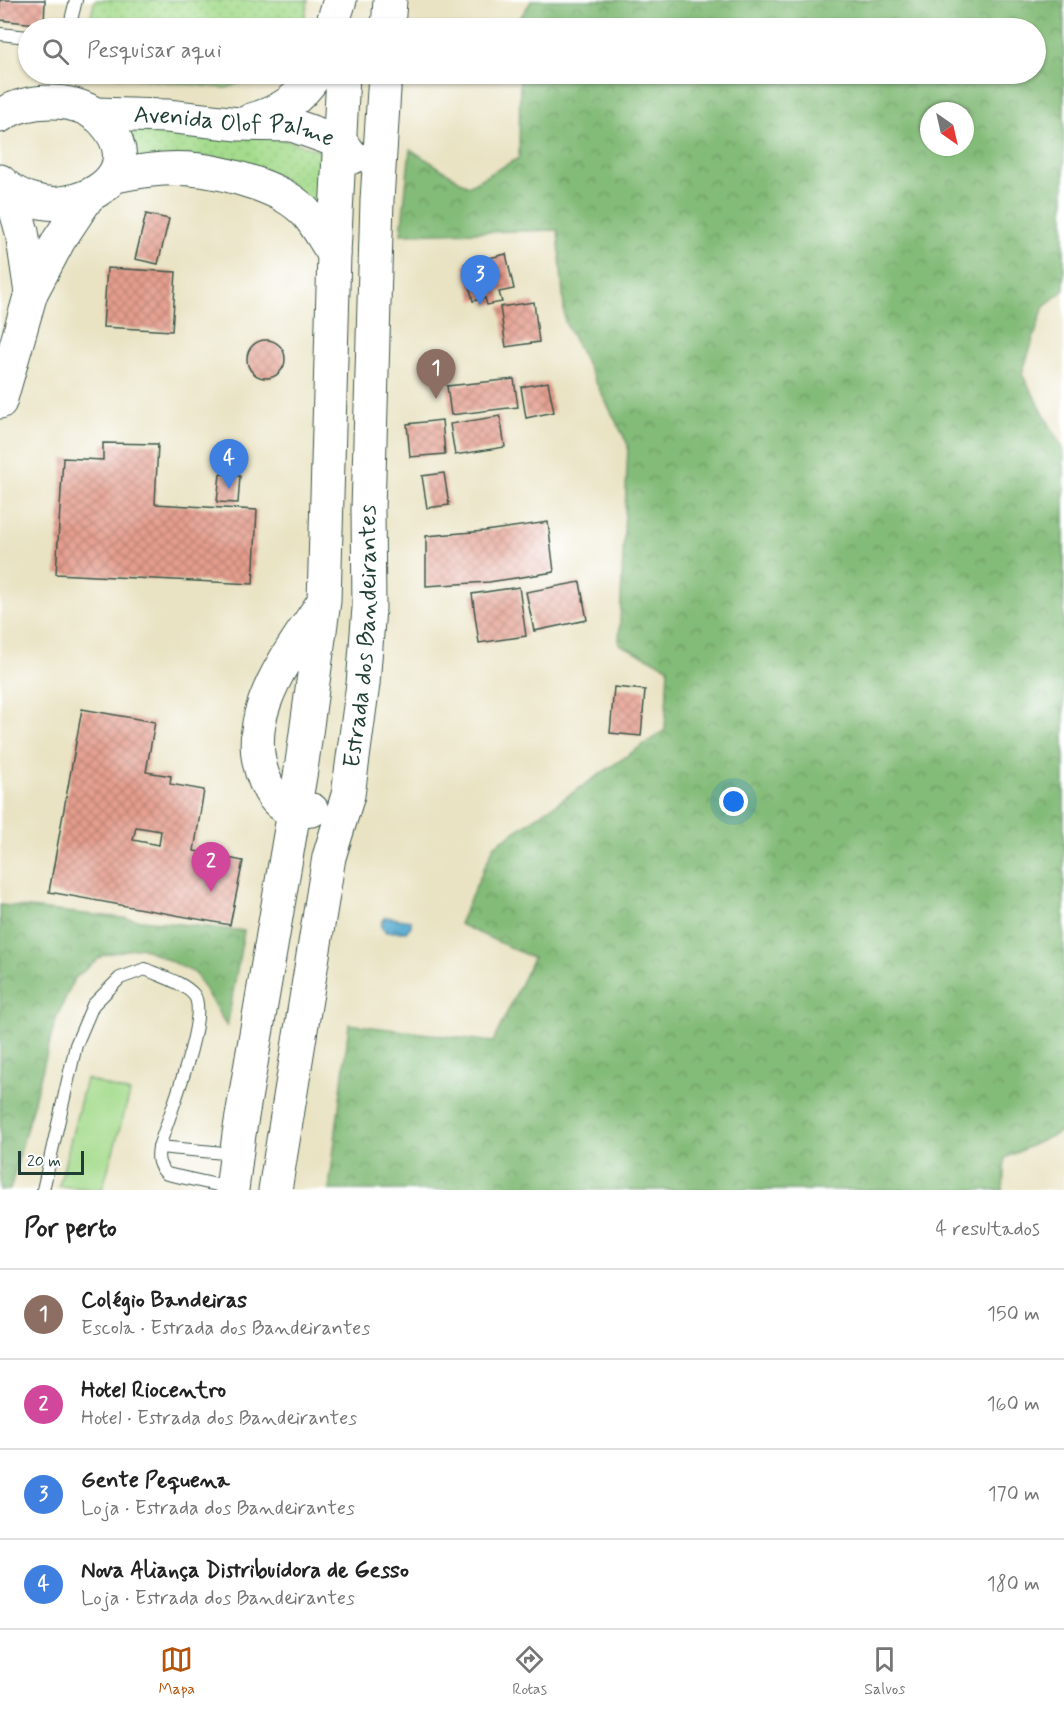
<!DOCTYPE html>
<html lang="pt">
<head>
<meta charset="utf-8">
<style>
	body { margin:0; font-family:Mynerve,sans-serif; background:#f2f2f2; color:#222 }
	.compass { position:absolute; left:920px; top:102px; width:54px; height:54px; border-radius:50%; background:#fff; box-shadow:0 2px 4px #0004; rotate:146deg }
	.scale { position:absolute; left:18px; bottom:15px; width:66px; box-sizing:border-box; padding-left:6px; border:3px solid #1f3d34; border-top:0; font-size:16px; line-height:21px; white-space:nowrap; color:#1f3d34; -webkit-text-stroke:4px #fff; paint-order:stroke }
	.you { position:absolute; left:734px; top:802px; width:21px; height:21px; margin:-15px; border:4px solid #fff; border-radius:50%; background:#1a73e8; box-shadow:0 0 0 9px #1a73e833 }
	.badge { display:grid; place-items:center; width:39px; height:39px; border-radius:50%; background:#b45309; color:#fff; font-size:20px; font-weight:700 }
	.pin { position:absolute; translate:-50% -50px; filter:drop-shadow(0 2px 3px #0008) }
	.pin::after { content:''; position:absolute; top:32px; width:21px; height:18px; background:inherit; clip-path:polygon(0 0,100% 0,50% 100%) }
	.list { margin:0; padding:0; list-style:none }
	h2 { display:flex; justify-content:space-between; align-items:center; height:78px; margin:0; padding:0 24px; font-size:26px }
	h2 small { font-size:20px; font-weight:400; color:#767676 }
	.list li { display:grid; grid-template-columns:39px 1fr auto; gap:18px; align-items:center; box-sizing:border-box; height:90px; padding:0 24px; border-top:2px solid #e0e0e0 }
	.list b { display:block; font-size:22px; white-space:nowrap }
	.list p { margin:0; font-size:20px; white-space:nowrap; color:#767676 }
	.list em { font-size:20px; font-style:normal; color:#767676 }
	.icon { flex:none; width:33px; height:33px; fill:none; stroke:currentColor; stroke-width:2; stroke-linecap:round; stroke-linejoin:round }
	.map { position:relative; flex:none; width:1064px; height:1190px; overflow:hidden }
	.search { position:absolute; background:#fff; box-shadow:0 2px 4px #0004; left:18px; right:18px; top:18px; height:66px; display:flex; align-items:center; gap:15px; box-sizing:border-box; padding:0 21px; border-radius:33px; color:#767676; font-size:22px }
	.sheet { height:438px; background:#fff }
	nav { display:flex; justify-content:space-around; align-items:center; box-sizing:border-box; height:84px; border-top:2px solid #e0e0e0; background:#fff; font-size:16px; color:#767676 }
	nav a { display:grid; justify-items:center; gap:3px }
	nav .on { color:#b45309 }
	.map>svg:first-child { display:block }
	.grass { fill:url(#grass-dots); stroke:#628c60; stroke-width:1.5 }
	.forest { fill:url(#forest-crowns); stroke:#517c56; stroke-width:1.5; fill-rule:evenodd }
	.garden { fill:#a4db8c; stroke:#628c60; stroke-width:1.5 }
	.water { fill:url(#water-ripples); stroke:#387281; stroke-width:1.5 }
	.building { fill:url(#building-cross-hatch); fill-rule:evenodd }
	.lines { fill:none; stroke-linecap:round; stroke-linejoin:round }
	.lane-casing { stroke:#3d5649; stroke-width:14 }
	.secondary-casing { stroke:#3d5649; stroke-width:35 }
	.lane { stroke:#fff; stroke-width:12 }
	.secondary { stroke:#fff; stroke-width:33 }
	.labels { text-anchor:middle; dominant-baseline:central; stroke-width:4.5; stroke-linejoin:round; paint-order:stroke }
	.street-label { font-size:24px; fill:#1f3d34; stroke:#fff }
</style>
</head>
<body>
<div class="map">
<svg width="1064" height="1190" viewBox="0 0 1064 1190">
	<defs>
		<pattern id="grass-dots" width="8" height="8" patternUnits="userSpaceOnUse" patternTransform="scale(1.5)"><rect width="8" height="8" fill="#a4db8c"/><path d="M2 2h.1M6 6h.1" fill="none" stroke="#8dbd79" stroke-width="1.8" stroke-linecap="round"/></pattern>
		<pattern id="forest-crowns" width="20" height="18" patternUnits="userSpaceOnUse" patternTransform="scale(1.5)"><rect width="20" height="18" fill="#83bb78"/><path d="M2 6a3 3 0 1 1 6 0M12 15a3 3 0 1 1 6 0" fill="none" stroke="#6b9963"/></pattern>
		<pattern id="water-ripples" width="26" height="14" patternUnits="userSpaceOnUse" patternTransform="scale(1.5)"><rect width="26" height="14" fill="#51a7ce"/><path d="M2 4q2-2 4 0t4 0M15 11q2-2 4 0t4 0" fill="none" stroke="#4389a8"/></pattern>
		<pattern id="building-cross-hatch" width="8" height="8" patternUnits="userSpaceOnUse" patternTransform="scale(1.5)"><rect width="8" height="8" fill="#e59d8d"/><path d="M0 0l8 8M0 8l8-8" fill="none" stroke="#b98174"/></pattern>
	</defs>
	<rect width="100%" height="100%" fill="#fff"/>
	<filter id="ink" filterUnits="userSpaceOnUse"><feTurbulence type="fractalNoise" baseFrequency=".0167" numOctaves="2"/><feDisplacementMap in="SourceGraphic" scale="12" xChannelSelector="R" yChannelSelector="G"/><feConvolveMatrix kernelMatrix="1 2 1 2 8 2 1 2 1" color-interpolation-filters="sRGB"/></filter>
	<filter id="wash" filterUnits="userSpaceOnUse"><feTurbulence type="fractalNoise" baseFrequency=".008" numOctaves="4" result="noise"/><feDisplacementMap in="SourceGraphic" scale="24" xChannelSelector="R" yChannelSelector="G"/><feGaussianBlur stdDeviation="1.35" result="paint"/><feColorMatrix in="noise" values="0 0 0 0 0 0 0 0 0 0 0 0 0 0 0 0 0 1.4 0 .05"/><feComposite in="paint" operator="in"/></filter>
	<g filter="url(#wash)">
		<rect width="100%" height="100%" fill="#e9e3c3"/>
		<!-- grass -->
		<g class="grass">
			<path d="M95,0H308L303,28H88Z"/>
			<path d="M93,74H265L226,88Z"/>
			<path d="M127,125L273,136L324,152V214C310,202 296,188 281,178C239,151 181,155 135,160Z"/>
		</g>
		<!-- forest -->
		<g class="forest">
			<path d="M532,0H1064V290L1044,306L1022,374L1064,451V1130L1005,1158L1003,1190H329L349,1024L493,1042L533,958L459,924L494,846L665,730L668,667L619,644L628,445L565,322L558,230L401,234L410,149L468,186L519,158L520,74H1036V28H520V18ZM929,111H965V147H929Z"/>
			<path d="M0,905L244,931L227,1027L195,973L141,947L103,955L74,979L56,1019L10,1190H0Z"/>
		</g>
		<!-- garden -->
		<path class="garden" d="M86,1079L130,1093L102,1190L59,1186Z"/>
		<!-- water -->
		<path class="water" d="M386,917L411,921V926L406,932H386L381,927L382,921Z"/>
		<g id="blocks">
			<!-- building -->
			<g class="building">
				<path d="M0,0H45L44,25L0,20Z"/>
				<path d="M146,214L169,219L158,264L135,259Z"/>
				<path d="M506,254L514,289L499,292L502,302L487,305L485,298L473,301L464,264Z"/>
				<path d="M107,268L176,272L172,331L103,327Z"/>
				<path d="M534,302L539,342L506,347L500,307Z"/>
				<circle cx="266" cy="359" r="19"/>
				<path d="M514,379L518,407L451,415L447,386Z"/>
				<path d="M548,382L554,412L526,418L521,387Z"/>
				<path d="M500,416L505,447L455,455L450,424Z"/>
				<path d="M442,420L445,454L410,457L407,424Z"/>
				<path d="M103,443L158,444L155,504L257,510L253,584L56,574L63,458L103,460Z"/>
				<path d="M444,473L449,505L427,508L422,476Z"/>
				<path d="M220,474L240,476L238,503L217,502Z"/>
				<path d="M548,522L554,572L489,582L426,586V536L485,531Z"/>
				<path d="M580,582L587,620L534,631L526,592Z"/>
				<path d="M519,587L526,636L479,643L472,594Z"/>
				<path d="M614,687L645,690L641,736L610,733Z"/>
				<path d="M82,709L155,722L146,772L171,776L170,784L204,790L194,851L243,861L230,925L49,892ZM136,827L161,831L159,845L133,840Z"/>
			</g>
		</g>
	</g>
	<g filter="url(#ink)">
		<use href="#blocks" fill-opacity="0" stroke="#3d5649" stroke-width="1.5"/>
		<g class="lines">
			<!-- lane casing -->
			<g class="lane-casing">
				<g id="lane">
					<path d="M69,28L76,0"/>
					<path d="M0,34L28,37"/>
					<path d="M159,1147L235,1154"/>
					<path d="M43,1190L76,1045L93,1005L120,978L145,969C160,976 183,982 194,995C210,1015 167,1121 159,1147C157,1159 158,1166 167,1174L231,1188"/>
				</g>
			</g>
			<!-- secondary casing -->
			<g class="secondary-casing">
				<g id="secondary">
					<path d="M331,28L340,0"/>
					<path d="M388,28L390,0"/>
					<path id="s1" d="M94,114L167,116L238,124L292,125L340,142L353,157"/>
					<path d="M0,116C26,97 80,96 103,121C139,160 111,193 68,202C44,207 17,198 0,181"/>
					<path d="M251,120C280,112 300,99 316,74"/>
					<path d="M116,176C170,164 205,166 257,184C276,191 294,199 308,215C318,227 325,241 334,254"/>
					<path d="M10,190L22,232L31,293"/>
					<path d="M0,402L31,293L59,240L87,198"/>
					<path d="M312,810C293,813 280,809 270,791C233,725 284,661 320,607"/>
					<path d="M232,1190L239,1134L301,770L324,601L334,254L343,74"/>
					<path id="s2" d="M275,1190L329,857L348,795L363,684L369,608L368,510L377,200L385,74"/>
				</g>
			</g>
			<!-- lane -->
			<use href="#lane" class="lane"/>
			<!-- secondary -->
			<use href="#secondary" class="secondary"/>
		</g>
	</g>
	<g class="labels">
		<!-- street labels -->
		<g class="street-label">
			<text stroke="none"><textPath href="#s1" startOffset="141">Avenida Olof Palme</textPath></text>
			<text stroke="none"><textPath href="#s2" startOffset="562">Estrada dos Bandeirantes</textPath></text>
		</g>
	</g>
</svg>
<svg class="compass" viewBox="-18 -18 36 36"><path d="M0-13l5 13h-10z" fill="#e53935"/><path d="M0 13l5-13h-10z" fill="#767676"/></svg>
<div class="scale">20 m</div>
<div class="you"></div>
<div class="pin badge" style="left:436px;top:399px;background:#8d6e63">1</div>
<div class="pin badge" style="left:211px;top:892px;background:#d1479c">2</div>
<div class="pin badge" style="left:480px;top:305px;background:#3f7fe0">3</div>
<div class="pin badge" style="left:229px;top:489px;background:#3f7fe0">4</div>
<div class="search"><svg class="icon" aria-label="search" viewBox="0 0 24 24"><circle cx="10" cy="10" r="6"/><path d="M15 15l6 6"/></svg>Pesquisar aqui</div>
</div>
<section class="sheet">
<h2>Por perto<small>4 resultados</small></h2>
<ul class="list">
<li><span class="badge" style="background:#8d6e63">1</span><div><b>Colégio Bandeiras</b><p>Escola · Estrada dos Bandeirantes</p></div><em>150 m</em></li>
<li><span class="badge" style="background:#d1479c">2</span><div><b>Hotel Riocentro</b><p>Hotel · Estrada dos Bandeirantes</p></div><em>160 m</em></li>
<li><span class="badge" style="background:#3f7fe0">3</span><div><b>Gente Pequena</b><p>Loja · Estrada dos Bandeirantes</p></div><em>170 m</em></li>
<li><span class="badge" style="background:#3f7fe0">4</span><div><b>Nova Aliança Distribuidora de Gesso</b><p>Loja · Estrada dos Bandeirantes</p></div><em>180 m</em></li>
</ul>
</section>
<nav>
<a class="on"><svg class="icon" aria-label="map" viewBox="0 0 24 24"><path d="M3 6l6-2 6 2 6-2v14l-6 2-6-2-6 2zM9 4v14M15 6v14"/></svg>Mapa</a>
<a><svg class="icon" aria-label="directions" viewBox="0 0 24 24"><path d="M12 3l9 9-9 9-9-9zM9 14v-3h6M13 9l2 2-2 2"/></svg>Rotas</a>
<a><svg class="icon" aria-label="saved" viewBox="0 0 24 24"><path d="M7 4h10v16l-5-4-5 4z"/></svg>Salvos</a>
</nav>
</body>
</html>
